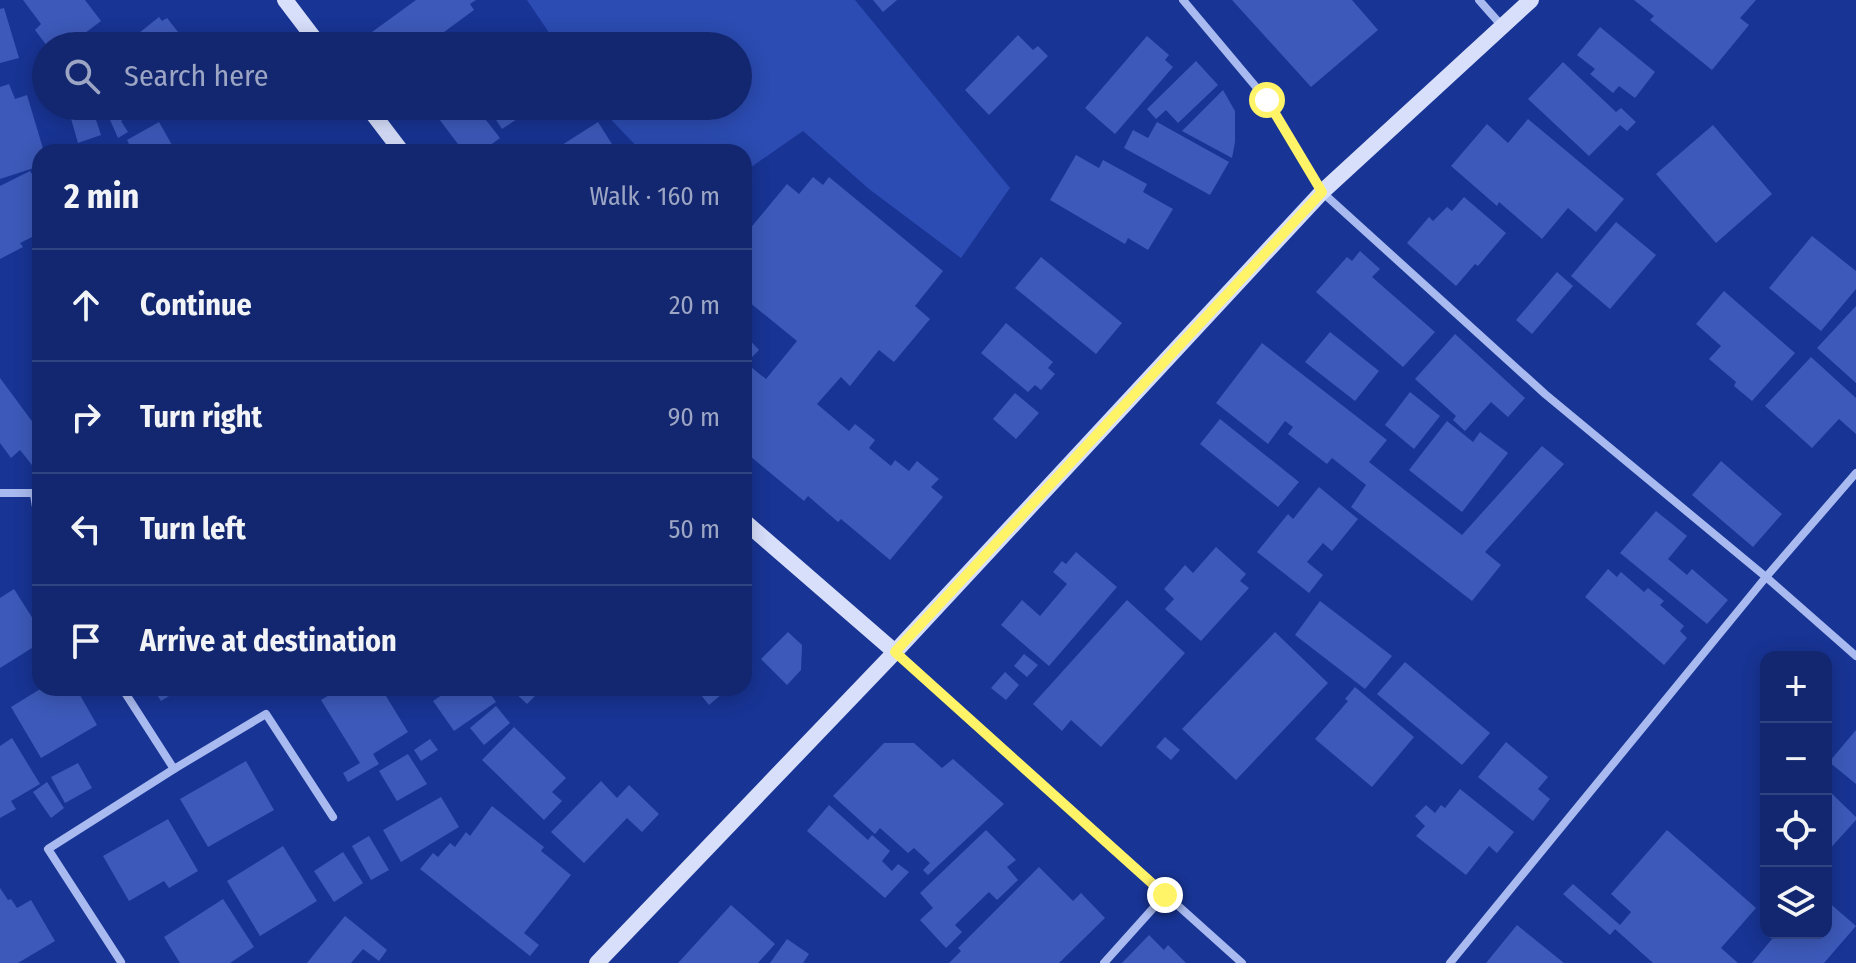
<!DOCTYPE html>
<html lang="en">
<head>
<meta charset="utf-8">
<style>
	body { margin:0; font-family:"Fira Sans Condensed",sans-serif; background:#1b2f74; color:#f1f3f6 }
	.controls { position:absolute; right:24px; bottom:24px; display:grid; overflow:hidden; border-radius:16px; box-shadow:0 4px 20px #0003 }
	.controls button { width:72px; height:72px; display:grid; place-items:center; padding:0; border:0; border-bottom:2px solid #314482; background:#12276f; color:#f1f3f6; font:40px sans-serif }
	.stop { position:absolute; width:24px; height:24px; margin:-18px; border:6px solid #fff368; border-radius:50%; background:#fff }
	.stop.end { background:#fff368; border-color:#fff; box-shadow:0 2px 8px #0008 }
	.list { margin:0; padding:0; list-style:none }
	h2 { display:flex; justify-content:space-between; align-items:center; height:104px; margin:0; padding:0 32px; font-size:34px }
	h2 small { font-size:26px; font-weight:400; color:#9ca5c3 }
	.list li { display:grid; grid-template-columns:52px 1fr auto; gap:24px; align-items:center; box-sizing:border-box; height:112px; padding:0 32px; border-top:2px solid #314482 }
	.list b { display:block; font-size:30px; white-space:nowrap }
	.list em { font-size:26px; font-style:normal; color:#9ca5c3 }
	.icon { flex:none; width:44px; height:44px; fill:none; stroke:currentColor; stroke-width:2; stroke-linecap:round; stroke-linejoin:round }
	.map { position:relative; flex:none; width:1856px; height:963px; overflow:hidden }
	.search { position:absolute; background:#12276f; box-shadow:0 4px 20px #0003; left:32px; top:32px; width:720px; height:88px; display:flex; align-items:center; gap:20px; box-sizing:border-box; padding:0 28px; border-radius:44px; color:#9ca5c3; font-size:30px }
	.panel { position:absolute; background:#12276f; box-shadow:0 4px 20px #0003; left:32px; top:144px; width:720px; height:552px; border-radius:24px }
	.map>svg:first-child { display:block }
	.green { fill:#2c4cb3 }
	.building { fill:#3d5aba }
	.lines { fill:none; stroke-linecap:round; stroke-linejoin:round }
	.street { stroke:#a9baf0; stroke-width:8 }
	.secondary { stroke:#d7dffb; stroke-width:16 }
	.route { stroke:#fff368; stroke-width:10 }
</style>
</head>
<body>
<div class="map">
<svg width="1856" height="963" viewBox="0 0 1856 963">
	<rect width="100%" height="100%" fill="#183494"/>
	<!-- green -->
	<path class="green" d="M527,0H855L1010,188L961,258L869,189L803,131L744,172V152H642L598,106H738V46H558Z"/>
	<!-- building -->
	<g class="building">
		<path d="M23,0H85L101,21L68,46H47L35,30L41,24Z"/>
		<path d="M416,0H476L470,4L474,10L425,46H383L372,32Z"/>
		<path d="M873,0H897L883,12Z"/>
		<path d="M1232,0H1352L1378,30L1311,87Z"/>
		<path d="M1634,0H1756L1740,18L1749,25L1712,70L1650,20L1654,16Z"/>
		<path d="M4,8L19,58L0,63V9Z"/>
		<path d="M159,17L162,21L167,18L189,46H130L142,37L139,33Z"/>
		<path d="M1600,27L1655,72L1635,98L1619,86L1613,93L1590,74L1595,69L1577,55Z"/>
		<path d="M1018,35L1033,50L1038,46L1048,56L989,115L965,90Z"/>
		<path d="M1147,36L1169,55L1165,60L1173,67L1115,134L1085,108Z"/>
		<path d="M1196,61L1218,85L1178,123L1166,110L1156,119L1147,109Z"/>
		<path d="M1563,62L1616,112L1621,108L1636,122L1627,131L1620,125L1589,156L1528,99Z"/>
		<path d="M9,84L15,99L27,95L44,152H40V166L0,179V87Z"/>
		<path d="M1223,90L1235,111V142L1232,158L1182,131Z"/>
		<path d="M99,106H127L132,115L121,121L128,132L118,138L107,113L104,115Z"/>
		<path d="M135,106H167L152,118L145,109L140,113Z"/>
		<path d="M448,106H475L500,138L481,152H464L436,115Z"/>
		<path d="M487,106H537L502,129Z"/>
		<path d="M540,106H570L550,119Z"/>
		<path d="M92,108L101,135L78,143L70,115Z"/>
		<path d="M1528,119L1624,199L1596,232L1568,208L1542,239L1499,202L1497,206L1451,166L1487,124L1508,143Z"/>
		<path d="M159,122L176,152H133L127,140Z"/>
		<path d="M598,122L617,152H551Z"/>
		<path d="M1157,122L1229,162L1210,195L1124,148L1133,130L1148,138Z"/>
		<path d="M1713,125L1772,194L1716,243L1656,174Z"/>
		<path d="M1076,155L1099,168L1103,160L1147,184L1143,192L1173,209L1148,250L1128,238L1125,244L1050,200Z"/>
		<path d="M40,170V233L20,243L23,247L0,259V186L30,171L32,174Z"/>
		<path d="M813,177L823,185L829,177L943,271L915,306L930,319L894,362L879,350L850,386L841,377L817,404L849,431L855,424L875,440L869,448L891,466L895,460L909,471L917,461L939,479L931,487L943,497L890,560L841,519L838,522L808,496L804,501L744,451V334L759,350L746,363L766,379L797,341L744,298V236L787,184L799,194Z"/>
		<path d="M1464,197L1506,233L1478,266L1475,264L1456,286L1407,243L1429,217L1433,221L1447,207L1452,211Z"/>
		<path d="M1616,222L1656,255L1610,309L1571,276Z"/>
		<path d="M1812,236L1856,271V289L1821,331L1769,288Z"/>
		<path d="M1360,251L1380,269L1372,277L1435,332L1403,367L1316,292L1347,257L1352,261Z"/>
		<path d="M1041,257L1122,323L1096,354L1015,288Z"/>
		<path d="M1557,272L1573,286L1532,334L1516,320Z"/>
		<path d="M1724,291L1795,353L1752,401L1734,386L1736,382L1709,359L1721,346L1696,324Z"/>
		<path d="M1856,306V383L1817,348Z"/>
		<path d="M1006,323L1053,362L1048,368L1055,374L1041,390L1035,385L1028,392L981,353Z"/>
		<path d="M1330,332L1379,371L1355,401L1305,362Z"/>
		<path d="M1455,334L1525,398L1508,417L1491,402L1465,431L1453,420L1456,416L1415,379Z"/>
		<path d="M1262,343L1387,440L1369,462L1462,535L1542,446L1564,464L1485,552L1501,565L1472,601L1351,507L1366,485L1332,458L1327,464L1288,434L1293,427L1285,421L1268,444L1216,403Z"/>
		<path d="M1811,357L1856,398V434L1839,419L1812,448L1765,406Z"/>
		<path d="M0,378L40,432V465H32L20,450L11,458L0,443Z"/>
		<path d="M1410,392L1440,416L1414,449L1385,425Z"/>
		<path d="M1015,393L1039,413L1016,439L993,419Z"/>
		<path d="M1220,419L1299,482L1278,507L1200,444Z"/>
		<path d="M1447,421L1473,442L1480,432L1508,453L1462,512L1409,470Z"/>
		<path d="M1721,461L1782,514L1753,547L1692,495Z"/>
		<path d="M1319,487L1358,519L1332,551L1323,543L1307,562L1323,575L1309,593L1257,552L1288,514L1293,519Z"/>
		<path d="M1656,511L1687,536L1668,559L1687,575L1692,569L1728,600L1707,624L1620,553Z"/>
		<path d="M1216,547L1246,574L1240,581L1249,588L1201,641L1165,609L1174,599L1164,589L1185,565L1193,573Z"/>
		<path d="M1076,552L1117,587L1049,666L1001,625L1022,600L1040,616L1067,584L1053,572L1062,561L1066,564Z"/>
		<path d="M1608,569L1617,577L1621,572L1644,592L1648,588L1664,601L1660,605L1684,626L1680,631L1687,638L1664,665L1585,597Z"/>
		<path d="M14,589L40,630V643L0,668V598Z"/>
		<path d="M1127,600L1185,653L1101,747L1071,720L1062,731L1033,704Z"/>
		<path d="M1320,601L1392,656L1365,689L1295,635Z"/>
		<path d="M788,632L802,645L801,670L787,685L761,659Z"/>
		<path d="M1275,632L1328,683L1236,780L1182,729Z"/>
		<path d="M1024,654L1038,665L1027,677L1014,666Z"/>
		<path d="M1405,662L1490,733L1462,765L1377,694Z"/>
		<path d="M1005,672L1019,685L1006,700L991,688Z"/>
		<path d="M1355,687L1414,737L1372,787L1315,739L1348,701L1345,699Z"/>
		<path d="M42,688H76L97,725L41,758L11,707Z"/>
		<path d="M153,688H182L161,701Z"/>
		<path d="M341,688H381L408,732L373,754L379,764L348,782L343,773L360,763L321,700Z"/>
		<path d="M452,688H486L496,702L454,731L433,701Z"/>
		<path d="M510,688H543L527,704Z"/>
		<path d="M699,688H729L709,705L697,690Z"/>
		<path d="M496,706L510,723L484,745L470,728Z"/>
		<path d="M514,727L566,778L552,792L562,801L544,820L482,760Z"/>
		<path d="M1856,730V784L1829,762Z"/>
		<path d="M1165,737L1180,750L1171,760L1156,747Z"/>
		<path d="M12,738L40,784L11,801L16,809L0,818V746Z"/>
		<path d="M430,739L438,750L421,761L414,750Z"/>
		<path d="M1506,742L1548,777L1538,789L1550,799L1533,821L1478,777Z"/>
		<path d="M884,743H914L942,768L953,759L1004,804L928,875L923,870L930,863L914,848L908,853L880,828L875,834L833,796Z"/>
		<path d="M408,754L427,784L397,801L379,771Z"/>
		<path d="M246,761L274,810L208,847L180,799Z"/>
		<path d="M78,763L92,788L65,803L51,777Z"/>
		<path d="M601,781L617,798L629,785L659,814L642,832L627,818L584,863L551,832Z"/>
		<path d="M47,782L64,808L51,818L33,792Z"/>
		<path d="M1826,788L1856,817V820L1826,853Z"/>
		<path d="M1460,789L1514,832L1497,853L1489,846L1466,875L1416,836L1425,826L1415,816L1426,805L1435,813L1441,805L1445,808Z"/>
		<path d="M441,797L459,827L401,862L383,830Z"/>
		<path d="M829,805L868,840L872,835L890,851L882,861L892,871L898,864L909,872L885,898L807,831Z"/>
		<path d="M492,806L544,847L541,851L571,875L524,933L539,945L530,956L420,869L433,853L438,857L450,843L455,847L466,832L470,836Z"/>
		<path d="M168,819L198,871L169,888L164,881L129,901L103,856Z"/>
		<path d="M986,830L1016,860L1007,867L1018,880L997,900L989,892L955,925L962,932L946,948L920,920L933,908L920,893Z"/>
		<path d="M1667,830L1756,908L1721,948L1738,963H1653L1615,929L1610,935L1563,894L1573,884L1620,925L1631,912L1611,894Z"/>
		<path d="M369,836L389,870L371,880L352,846Z"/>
		<path d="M283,846L317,901L260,936L227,881Z"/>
		<path d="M343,852L363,883L334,902L314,871Z"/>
		<path d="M1039,867L1073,901L1081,893L1105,918L1059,963H949L961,951L958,948Z"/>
		<path d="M0,888L8,900L11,899L17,908L31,900L55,941L18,963H0Z"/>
		<path d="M223,899L254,947L230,963H180L164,937Z"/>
		<path d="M1826,900L1856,926L1824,963H1752L1777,933H1826Z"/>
		<path d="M731,905L775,944L758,963H678Z"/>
		<path d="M345,916L387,950L379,961L363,949L351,963H307Z"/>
		<path d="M1517,925L1564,963H1486Z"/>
		<path d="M1149,935L1164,950L1168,945L1186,963H1122Z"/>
		<path d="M787,939L809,954L803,963H770Z"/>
	</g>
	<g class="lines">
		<!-- street -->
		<g class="street">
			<path d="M1183,0L1267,100L1322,192L1545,394L1766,577L1856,656"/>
			<path d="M1479,0L1502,26"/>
			<path d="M0,493H40"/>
			<path d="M34,494L40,534"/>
			<path d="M895,652L1242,963"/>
			<path d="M122,688L174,769L266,714L333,817"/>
			<path d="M121,962L48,849L174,769"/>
			<path d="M1104,963L1165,895"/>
			<path d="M1450,963L1766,577L1856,473"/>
		</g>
		<!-- secondary -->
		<g class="secondary">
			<path d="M285,0L320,46"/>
			<path d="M367,106L402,152"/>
			<path d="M744,521L895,652"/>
			<path d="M597,963L895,652L1322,192L1531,0"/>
		</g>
	</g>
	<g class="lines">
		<!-- route -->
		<path class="route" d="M1165,895L895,652L1322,192L1267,100"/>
	</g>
</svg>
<div class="controls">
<button>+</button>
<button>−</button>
<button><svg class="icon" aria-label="locate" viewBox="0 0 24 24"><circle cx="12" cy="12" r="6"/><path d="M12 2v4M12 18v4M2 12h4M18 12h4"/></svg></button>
<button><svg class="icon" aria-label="layers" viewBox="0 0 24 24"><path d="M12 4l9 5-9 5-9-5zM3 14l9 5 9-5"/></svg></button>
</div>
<div class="stop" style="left:1267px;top:100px"></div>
<div class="stop end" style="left:1165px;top:895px"></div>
<div class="search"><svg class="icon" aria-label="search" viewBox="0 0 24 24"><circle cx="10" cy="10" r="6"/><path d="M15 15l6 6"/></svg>Search here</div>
<section class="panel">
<h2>2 min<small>Walk · 160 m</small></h2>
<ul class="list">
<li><svg class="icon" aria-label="ahead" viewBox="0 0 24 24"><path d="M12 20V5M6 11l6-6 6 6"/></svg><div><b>Continue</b></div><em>20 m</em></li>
<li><svg class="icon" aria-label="right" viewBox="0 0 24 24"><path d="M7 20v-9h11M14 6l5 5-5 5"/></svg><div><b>Turn right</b></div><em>90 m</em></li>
<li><svg class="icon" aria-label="left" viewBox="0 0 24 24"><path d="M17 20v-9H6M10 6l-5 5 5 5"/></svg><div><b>Turn left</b></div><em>50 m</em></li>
<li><svg class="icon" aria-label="arrive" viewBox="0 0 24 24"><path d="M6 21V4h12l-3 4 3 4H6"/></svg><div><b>Arrive at destination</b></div></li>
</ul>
</section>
</div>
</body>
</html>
